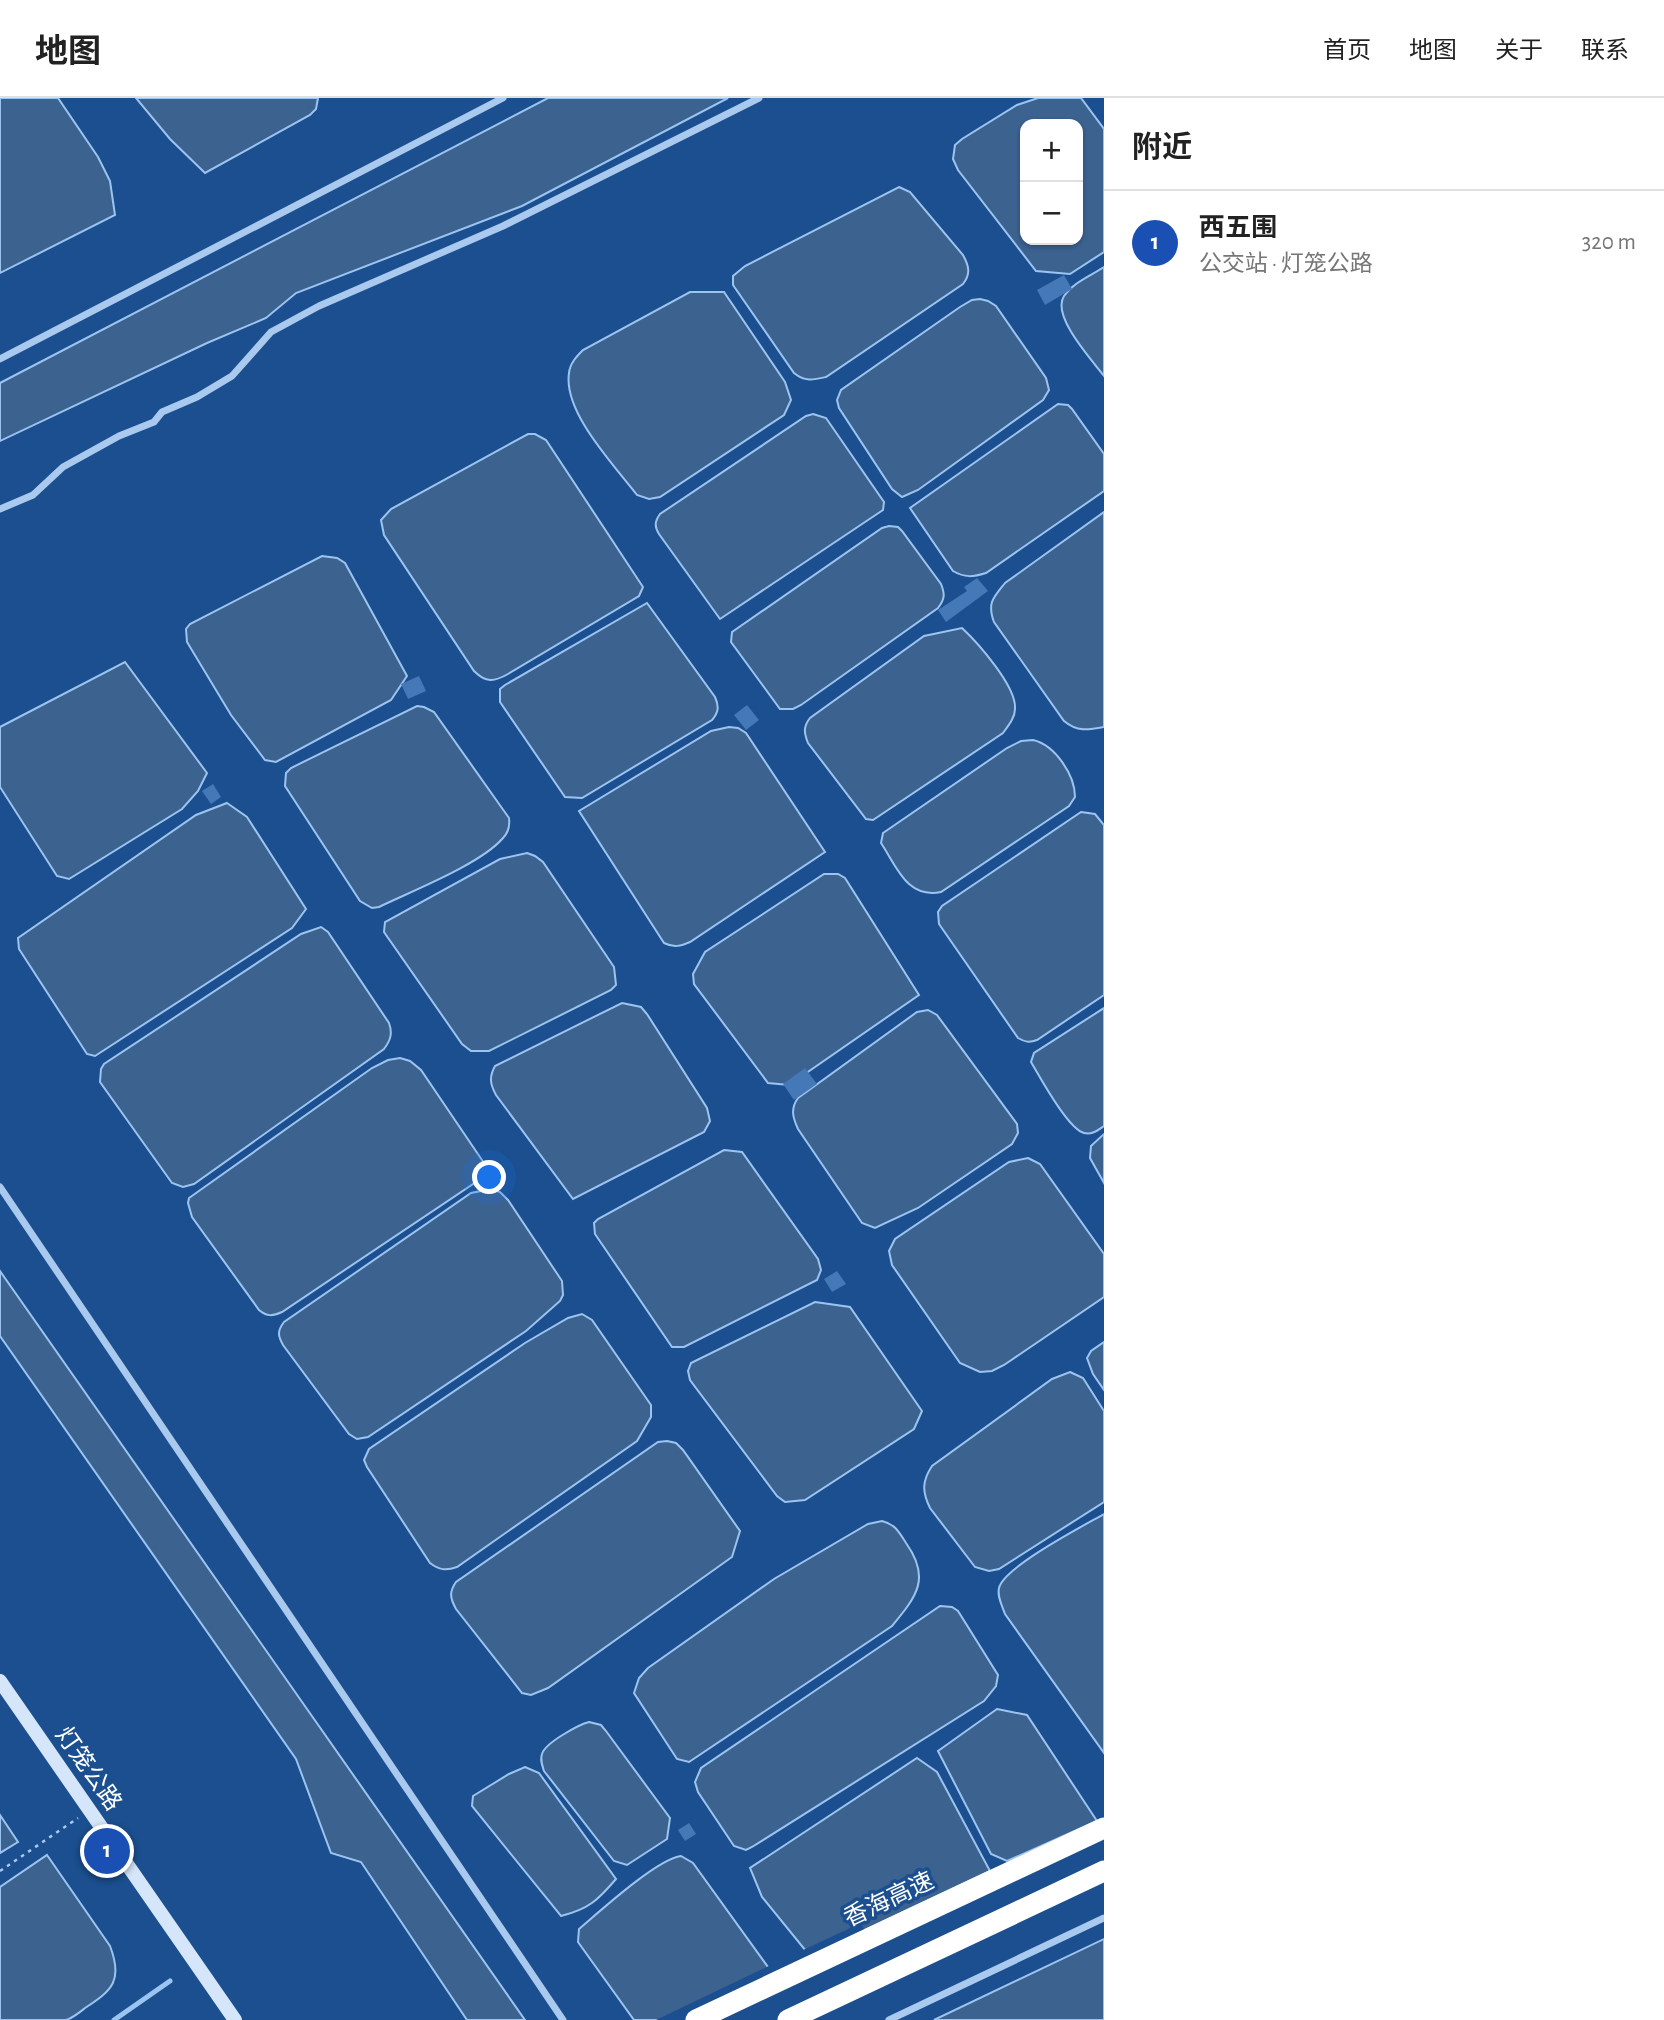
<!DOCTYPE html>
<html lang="zh">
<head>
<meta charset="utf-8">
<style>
	body { margin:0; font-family:"Alegreya Sans","Noto Sans SC",sans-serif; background:#f2f2f2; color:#222 }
	.controls { position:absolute; right:21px; top:21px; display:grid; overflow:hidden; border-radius:14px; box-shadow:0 2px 5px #0004 }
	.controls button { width:63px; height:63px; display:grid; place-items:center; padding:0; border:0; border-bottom:2px solid #e0e0e0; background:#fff; color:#222; font:35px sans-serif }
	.you { position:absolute; left:490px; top:1080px; width:24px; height:24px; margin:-18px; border:5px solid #fff; border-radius:50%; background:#1a73e8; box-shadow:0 0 0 10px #1a73e833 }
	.badge { display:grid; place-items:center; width:46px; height:46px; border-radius:50%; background:#857141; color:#fff; font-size:23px; font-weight:700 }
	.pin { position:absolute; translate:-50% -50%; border:4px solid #fff; box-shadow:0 2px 7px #0006 }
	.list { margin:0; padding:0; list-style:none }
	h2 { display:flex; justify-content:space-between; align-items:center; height:91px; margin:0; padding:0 28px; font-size:30px }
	h2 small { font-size:23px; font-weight:400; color:#767676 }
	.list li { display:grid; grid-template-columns:46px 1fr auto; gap:21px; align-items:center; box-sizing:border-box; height:105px; padding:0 28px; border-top:2px solid #e0e0e0 }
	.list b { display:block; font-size:26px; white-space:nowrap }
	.list p { margin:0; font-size:23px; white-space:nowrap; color:#767676 }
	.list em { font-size:23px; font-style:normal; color:#767676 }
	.map { position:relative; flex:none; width:1104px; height:1922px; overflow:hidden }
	header { display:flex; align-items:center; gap:42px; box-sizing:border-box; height:98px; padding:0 35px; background:#fff; border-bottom:2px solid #e0e0e0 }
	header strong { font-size:33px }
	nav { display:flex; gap:38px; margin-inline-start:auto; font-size:24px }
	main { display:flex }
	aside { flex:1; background:#fff }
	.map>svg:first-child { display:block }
	.water { fill:#3c6290; stroke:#9cc4f0; stroke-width:2; fill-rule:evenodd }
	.pier { fill:#1b4f8f }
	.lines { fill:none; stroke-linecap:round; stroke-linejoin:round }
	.stream { stroke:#9cc4f0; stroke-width:5 }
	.building { fill:#4478b7 }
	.path { stroke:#a9c9ee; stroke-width:2.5; stroke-dasharray:3.5 5; stroke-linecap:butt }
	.street { stroke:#a9c9ee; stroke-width:7 }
	.secondary { stroke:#d6e6fa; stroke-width:14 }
	.highway { stroke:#fff; stroke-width:21 }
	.labels { text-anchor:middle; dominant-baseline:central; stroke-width:7; stroke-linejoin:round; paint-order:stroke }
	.street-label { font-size:24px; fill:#fff; stroke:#1b4f8f }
</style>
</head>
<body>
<header>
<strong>地图</strong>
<nav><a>首页</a><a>地图</a><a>关于</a><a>联系</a></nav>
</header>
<main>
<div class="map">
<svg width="1104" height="1922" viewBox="0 0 1104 1922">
	<rect width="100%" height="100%" fill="#1b4f8f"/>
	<!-- water -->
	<g class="water">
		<path d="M0,0H58L98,59L110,83L115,117L0,175Z"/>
		<path d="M136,0H318L316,11L310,17L205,75L170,41Z"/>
		<path d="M548,0H728L522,108L296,195L266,220L207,245L0,343V285Z"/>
		<path d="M1038,0H1081L1104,31V154L1070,176L1036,173L958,72L953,61L955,47L962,41L1017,7ZM1025,26H1078V142H1025Z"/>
		<path d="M899,89L910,94L963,157C969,168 971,176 963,186L826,279C813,282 805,284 794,275L733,187V178L745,168Z"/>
		<path d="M1104,169V278C1092,262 1051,218 1064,198C1074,184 1090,178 1104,169Z"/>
		<path d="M690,194H724L785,284L791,302L784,317L660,399L649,401L637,397C614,367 563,314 569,275C570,265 577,258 583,252Z"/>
		<path d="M980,201L988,203L996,208L1046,280L1049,292L1043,302L918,392L902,399L892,391L839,310L837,302L841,292L960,209L972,202Z"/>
		<path d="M1058,306L1068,307L1072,311L1104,356V393L986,475C973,479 965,480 953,473L910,410Z"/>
		<path d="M813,316L826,320L884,404L883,412L720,521L659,436C654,428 655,423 660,416L806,318Z"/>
		<path d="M528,336H535L546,342L643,489L639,498L508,576C494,584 486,585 474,573L384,437L381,422L391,411Z"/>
		<path d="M1104,414V629C1088,632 1077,634 1064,623L994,524C987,505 993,500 1005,485Z"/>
		<path d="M889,428L898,429L902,433L941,486C945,496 945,501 938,510L801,607L793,611H780L731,544L732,534L882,430Z"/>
		<path d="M322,458L337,460L345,465L407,578L391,602L276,664L265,662L231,617L187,544L186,531L190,526Z"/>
		<path d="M647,505L715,599C719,608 719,614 712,622L582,700L565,699L500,604V591L505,587Z"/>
		<path d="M962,530C978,545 1017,589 1015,611C1015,620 1008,628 1003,635L873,722L866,721L808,645C804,635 803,629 810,620L924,538Z"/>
		<path d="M125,564L207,675L198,693L182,711L69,781L57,778L0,689V629Z"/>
		<path d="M417,608L424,609L434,614L509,720C510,728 509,734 503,740C481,766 412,793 379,809L372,810L360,803L285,688L286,675L291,670Z"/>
		<path d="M729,629L738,630L746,635L825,754L690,844C681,848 674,850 664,845L579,713L711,633Z"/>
		<path d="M1033,642C1055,647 1075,677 1075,699L1069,708L941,794C907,801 897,769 881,745L883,735L1007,650L1021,643Z"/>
		<path d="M227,705L247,719L306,811L292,830L95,958L87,956L19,851L18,840L196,717Z"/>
		<path d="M1081,714L1095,716L1104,727V897L1037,942C1029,945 1025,944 1018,940L939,826L938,814L942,808Z"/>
		<path d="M527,755L535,758L543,764L614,869L616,887L611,892L489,953H471L462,946L384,834L385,824L500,761Z"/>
		<path d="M824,776H838L845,780L919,897L789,987L768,985L694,886L693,876L705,854Z"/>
		<path d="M321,829L328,834L389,925C393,936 390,943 384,951L194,1086L183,1089L172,1085L100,984L101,971L104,966L301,836Z"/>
		<path d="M622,905L641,909L647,916L707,1010L710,1023L704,1034L573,1101L496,997C490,986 489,979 495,968Z"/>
		<path d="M1104,910V1028C1098,1032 1092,1037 1084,1035C1068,1031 1040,979 1031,964L1034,955Z"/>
		<path d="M928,912L937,917L1017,1026L1018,1035L1012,1046L918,1110L875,1130L862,1125L798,1031C793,1020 790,1011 798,1000L917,914Z"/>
		<path d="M400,960L410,963L421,972L484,1065L485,1075L482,1080L282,1214C273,1218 267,1219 259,1212L192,1119L188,1105L189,1100L372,970L388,962Z"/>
		<path d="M1104,1036V1085L1090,1060L1091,1048Z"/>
		<path d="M724,1052L742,1054L818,1161L821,1172L817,1182L684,1249H672L595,1136L594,1125L598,1121Z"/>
		<path d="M1028,1060L1040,1066L1104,1156V1199L1004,1267L992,1273L980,1274L960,1265L892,1167L889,1153L895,1141L1009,1064Z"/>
		<path d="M491,1091L500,1094L508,1102L562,1183L563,1197L560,1203L526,1233L368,1339L357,1341L349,1336L283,1247C278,1238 277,1233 284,1224L471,1095Z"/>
		<path d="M0,1173L525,1922H467L361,1764L331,1755L296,1661L0,1238Z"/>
		<path d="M815,1204L850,1209L922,1313L914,1331L805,1402L785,1404L777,1398L690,1282L688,1273L691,1265Z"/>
		<path d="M582,1216L592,1222L651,1307V1319L637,1343L457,1469C446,1473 439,1472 430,1465L367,1369L364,1362L369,1351L525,1245L568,1220Z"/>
		<path d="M1104,1244V1292L1093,1276L1087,1260L1091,1253Z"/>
		<path d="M1070,1274L1083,1280L1104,1313V1404L999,1471L989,1473L975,1469L930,1410C922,1394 922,1383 932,1368L1052,1281Z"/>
		<path d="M667,1343L676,1345L683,1352L740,1433L732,1459L548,1590L531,1597L522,1595L456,1511C450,1500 449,1494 456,1484L658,1344Z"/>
		<path d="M1104,1416V1655L1005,1516C1002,1507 997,1499 999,1490C1004,1469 1083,1428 1104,1416Z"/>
		<path d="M882,1423C895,1426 899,1434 906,1445C931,1480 917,1498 892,1528L689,1664L677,1661L634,1595L639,1580L648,1570L774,1481L868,1426Z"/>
		<path d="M940,1508L952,1509L958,1513L998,1577L996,1588L984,1603L752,1749L746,1752L734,1748L698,1694L695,1684L701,1670Z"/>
		<path d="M997,1611L1027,1617L1097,1723L1007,1763L991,1756L938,1653Z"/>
		<path d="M589,1624L601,1627L606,1633L670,1720L667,1741L627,1767L614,1763L544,1673C542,1667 540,1662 542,1656C545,1645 578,1627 589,1624Z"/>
		<path d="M917,1660L937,1674L990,1773L810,1858L762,1799L750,1770Z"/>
		<path d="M525,1669L539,1675L616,1781C598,1802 589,1811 561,1818L472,1708L473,1698L509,1676Z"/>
		<path d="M0,1717L18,1744L0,1755Z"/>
		<path d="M47,1757L110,1848C123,1882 113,1892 85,1910C80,1914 73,1920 66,1922C53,1922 16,1922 0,1922V1789Z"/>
		<path d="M681,1758L693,1765L773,1876L680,1922H634L578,1844L579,1831C599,1814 657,1761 681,1758Z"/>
		<path d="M1104,1841V1922H934Z"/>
	</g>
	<!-- pier -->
	<g class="pier">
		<path d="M861,1825L866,1835L807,1861L801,1853Z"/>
		<path d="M771,1867L776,1875L688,1922H656Z"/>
	</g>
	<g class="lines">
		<!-- stream -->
		<path class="stream" d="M114,1922L170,1883"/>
	</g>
	<!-- building -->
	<g class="building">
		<path d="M1064,177L1072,191L1045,207L1037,192Z"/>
		<path d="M977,480L988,493L946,524L938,512L967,493L964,489Z"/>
		<path d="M419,578L426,593L408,601L401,586Z"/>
		<path d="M747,607L759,622L746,632L734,617Z"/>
		<path d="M213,686L221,699L211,706L202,693Z"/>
		<path d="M805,970L817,986L794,1002L783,986Z"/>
		<path d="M837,1173L846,1186L832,1194L824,1181Z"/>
		<path d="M689,1725L696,1736L685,1743L678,1732Z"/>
	</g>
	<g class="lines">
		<!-- path -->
		<path class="path" d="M0,1773L78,1720"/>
		<!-- street -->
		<g class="street">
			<path d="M0,261L503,0"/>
			<path d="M0,411L33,397L63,369L119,338L154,324L162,314L197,299L232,278L271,234L319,208L503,128L759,0"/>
			<path d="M0,1089L563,1922"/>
			<path d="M889,1922L1104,1820"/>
		</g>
		<!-- secondary -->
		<path class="secondary" d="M0,1583L235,1922"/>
		<!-- highway -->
		<g class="highway">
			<path d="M696,1922L1104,1730"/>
			<path d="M788,1922L1104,1773"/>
		</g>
	</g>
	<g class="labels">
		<!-- street labels -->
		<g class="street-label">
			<text transform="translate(88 1671) rotate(55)">灯笼公路</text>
			<text transform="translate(889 1802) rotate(-25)">香海高速</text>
		</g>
	</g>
</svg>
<div class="controls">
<button>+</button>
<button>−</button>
</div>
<div class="you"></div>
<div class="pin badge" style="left:107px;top:1753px;background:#1a4fb4">1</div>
</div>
<aside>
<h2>附近<small></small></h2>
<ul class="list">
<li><span class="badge" style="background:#1a4fb4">1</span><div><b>西五围</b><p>公交站 · 灯笼公路</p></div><em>320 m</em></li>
</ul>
</aside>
</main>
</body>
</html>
